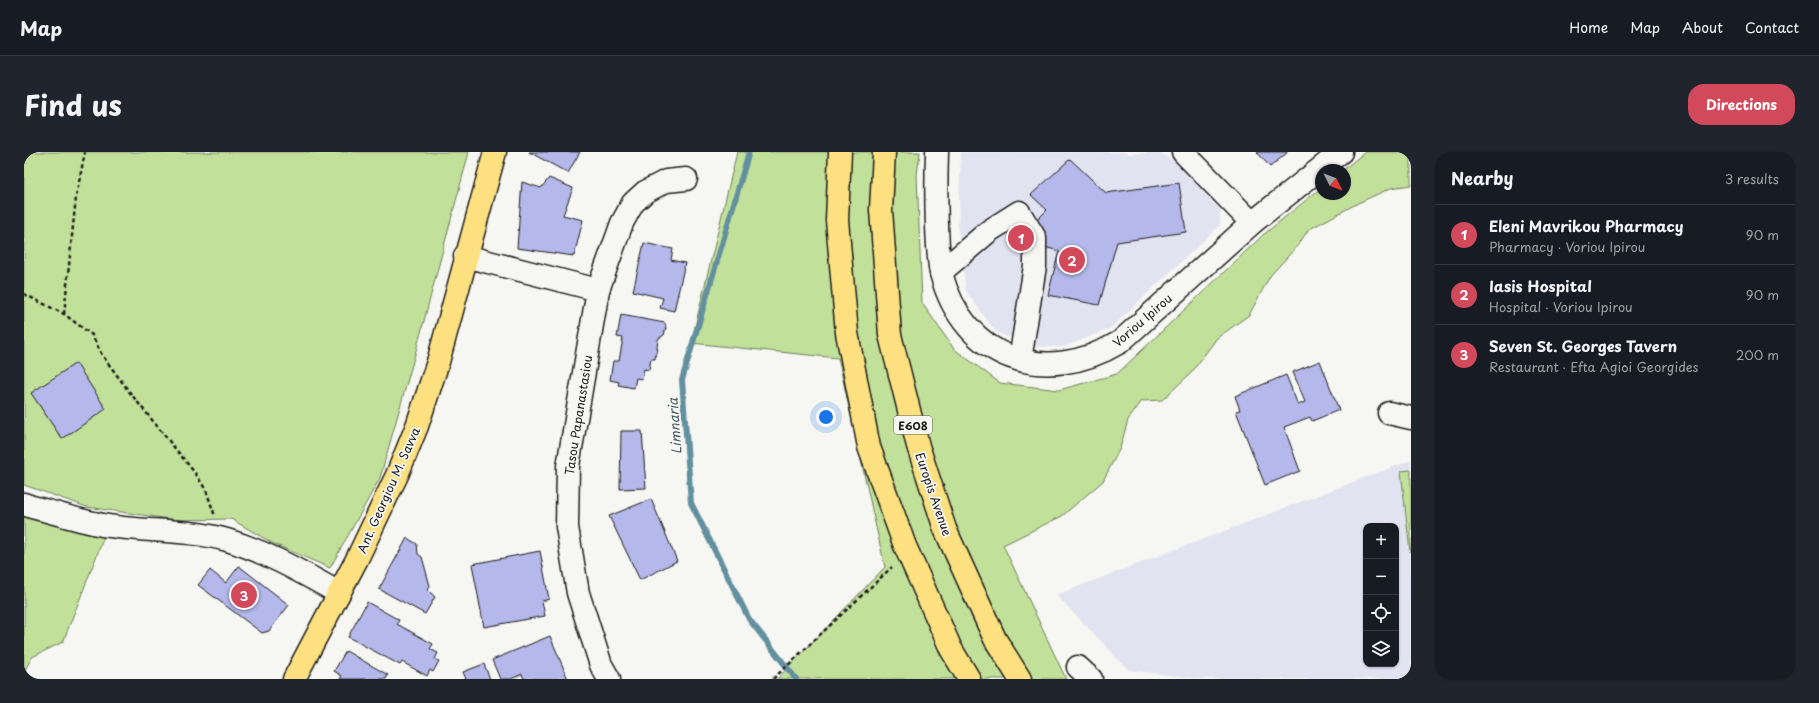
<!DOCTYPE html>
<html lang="en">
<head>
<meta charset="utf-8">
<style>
	body { margin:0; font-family:"Playpen Sans",sans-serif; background:#20242c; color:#f1f3f6 }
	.controls { position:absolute; right:12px; bottom:12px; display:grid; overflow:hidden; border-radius:8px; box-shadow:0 1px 3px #0004 }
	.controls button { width:36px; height:36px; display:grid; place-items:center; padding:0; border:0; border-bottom:1px solid #363941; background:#171b24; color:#f1f3f6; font:20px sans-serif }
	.compass { position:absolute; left:1291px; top:12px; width:36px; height:36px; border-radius:50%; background:#171b24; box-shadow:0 1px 3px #0004; rotate:132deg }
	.you { position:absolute; left:802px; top:265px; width:14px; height:14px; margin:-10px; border:3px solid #fff; border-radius:50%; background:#1a73e8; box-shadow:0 0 0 6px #1a73e833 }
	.badge { display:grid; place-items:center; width:26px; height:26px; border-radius:50%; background:#d1495b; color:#fff; font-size:13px; font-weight:700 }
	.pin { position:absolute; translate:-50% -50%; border:2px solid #fff; box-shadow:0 1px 4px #0006 }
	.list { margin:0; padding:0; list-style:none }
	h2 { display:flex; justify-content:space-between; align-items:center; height:52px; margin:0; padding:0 16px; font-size:17px }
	h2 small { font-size:13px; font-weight:400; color:#9ea1a6 }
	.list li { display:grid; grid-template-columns:26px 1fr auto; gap:12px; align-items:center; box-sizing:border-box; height:60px; padding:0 16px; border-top:1px solid #363941 }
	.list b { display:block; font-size:15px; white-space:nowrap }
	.list p { margin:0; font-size:13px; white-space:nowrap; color:#9ea1a6 }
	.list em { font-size:13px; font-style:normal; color:#9ea1a6 }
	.icon { flex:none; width:22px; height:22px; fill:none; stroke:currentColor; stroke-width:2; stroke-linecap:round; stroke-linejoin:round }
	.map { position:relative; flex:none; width:1387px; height:527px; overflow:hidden; border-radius:16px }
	header { display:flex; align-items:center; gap:24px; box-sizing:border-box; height:56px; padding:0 20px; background:#171b24; border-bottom:1px solid #363941 }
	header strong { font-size:19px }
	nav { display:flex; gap:22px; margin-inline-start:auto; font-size:14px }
	.intro { display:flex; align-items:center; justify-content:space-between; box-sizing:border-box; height:96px; padding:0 24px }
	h1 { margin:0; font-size:28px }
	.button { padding:10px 18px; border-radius:16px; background:#d1495b; color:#fff; font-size:14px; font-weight:700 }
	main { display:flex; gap:24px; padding:0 24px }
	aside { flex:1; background:#171b24; border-radius:16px; box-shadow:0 1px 3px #0004 }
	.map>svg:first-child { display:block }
	.built { fill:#e2e3f0; fill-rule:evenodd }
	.green { fill:#c1e19a; stroke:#6e7e5b }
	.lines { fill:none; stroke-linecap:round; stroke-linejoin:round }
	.stream { stroke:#64909f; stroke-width:6 }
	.building { fill:#b4b8ea; stroke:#1c1c1c }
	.minor-casing { stroke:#1c1c1c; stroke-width:25 }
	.major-casing { stroke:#1c1c1c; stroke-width:25 }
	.highway-casing { stroke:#1c1c1c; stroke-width:25 }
	.path { stroke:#1c1c1c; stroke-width:2.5; stroke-dasharray:4 3; stroke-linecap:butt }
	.minor { stroke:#f6f6f2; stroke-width:22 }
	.major { stroke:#fde080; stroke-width:22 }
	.highway { stroke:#fde080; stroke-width:22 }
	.labels { text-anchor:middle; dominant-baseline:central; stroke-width:3.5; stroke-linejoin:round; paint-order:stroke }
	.shield { fill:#f6f6f2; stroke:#5d5d5c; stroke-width:1 }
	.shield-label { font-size:11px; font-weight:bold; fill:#1c1c1c }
	.street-label { font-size:12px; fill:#1c1c1c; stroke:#f6f6f2 }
	.water-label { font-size:13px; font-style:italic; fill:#40565d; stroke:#f6f6f2 }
</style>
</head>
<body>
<header>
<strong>Map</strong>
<nav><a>Home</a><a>Map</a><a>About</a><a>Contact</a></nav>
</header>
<div class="intro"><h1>Find us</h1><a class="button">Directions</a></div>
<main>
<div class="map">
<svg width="1387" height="527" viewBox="0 0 1387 527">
	<rect width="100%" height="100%" fill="#f6f6f2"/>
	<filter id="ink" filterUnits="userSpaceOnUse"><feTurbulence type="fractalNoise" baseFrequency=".025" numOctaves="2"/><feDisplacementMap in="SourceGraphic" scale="8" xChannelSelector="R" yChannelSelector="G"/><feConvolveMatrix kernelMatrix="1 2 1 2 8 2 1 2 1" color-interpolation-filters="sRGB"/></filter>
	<g filter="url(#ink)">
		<!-- built -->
		<g class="built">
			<path d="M937,0H1103L1105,2L1134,0L1155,12L1196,58V73L1087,176L1040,195H1007L972,180L942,139L934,78Z"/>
			<path d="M1387,308V527H1304L1299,526L1292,527H1176L1105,518L1032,443ZM1342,374H1372V512H1342Z"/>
		</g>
		<!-- green -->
		<g class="green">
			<path d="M0,0H445L393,195L356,326L306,416L248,391L207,367L153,368L63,355L0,333Z"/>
			<path d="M713,0H896L893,23L898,151L930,197L976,231L1035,238L1093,222L1239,83L1297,36V42H1321V18H1319L1341,0H1387V33L1367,36L1334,51L1284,78L1275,92L1246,124L1225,163L1193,186L1167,221L1138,248L1118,249L1104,268L1096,296L1079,329L1038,364L979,393L1042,527H753L861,415L814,206L667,191Z"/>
			<path d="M1387,318V399L1386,400L1377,319Z"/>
			<path d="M0,361L10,366L80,385L39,490L8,505L0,520Z"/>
		</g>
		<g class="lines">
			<!-- stream -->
			<path class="stream" d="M725,0L658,228L667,351L725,467L772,527"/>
		</g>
		<!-- building -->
		<g class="building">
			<path d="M505,0H556L544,21Z"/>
			<path d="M1233,0H1264L1246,15Z"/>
			<path d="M1046,7L1082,41L1155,31L1162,80L1093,90L1075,153L1024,143L1035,99L1017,94L1010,71L1023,58L1007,43Z"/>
			<path d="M525,26L549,36L539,63L559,68L550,104L493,96L498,30L517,36Z"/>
			<path d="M620,91L649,97L647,108L661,111L650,159L636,156L639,146L609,139Z"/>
			<path d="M597,163L641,171L642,176L640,183L634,187L633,196L634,198L632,201L631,207H627L625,218L620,217L618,227L612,226L610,236L594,233L595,230L586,228L589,209H595L599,186L593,185Z"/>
			<path d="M1296,209L1315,258L1288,269L1286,265L1260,275L1276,319L1241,333L1212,259L1216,258L1211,244L1262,223L1274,253L1281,250L1269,220Z"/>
			<path d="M52,211L82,257L38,287L7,241Z"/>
			<path d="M597,279H618L622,336L596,337Z"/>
			<path d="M627,347L653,409L616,428L585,364Z"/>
			<path d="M383,386L393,392L394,402L398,405L406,434L404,438L411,445L401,462L355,437Z"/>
			<path d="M516,399L525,447L518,449L521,464L460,475L448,412Z"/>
			<path d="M215,414L265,453L245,479L238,481L174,433L186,418L202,431Z"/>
			<path d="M343,450L375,468L373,472L409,492L406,497L414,501L411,507L415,509L409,520L406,518L403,524L378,510L376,513L324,485Z"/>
			<path d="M526,484L544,527H500L498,522L487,527H476L468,508Z"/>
			<path d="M322,499L364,523L362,527H316L318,524L310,519Z"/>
			<path d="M460,512L466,527H442L439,520Z"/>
		</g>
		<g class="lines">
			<!-- minor casing -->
			<g class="minor-casing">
				<g id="minor">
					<path d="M913,0C912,32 912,63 914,94C915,103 915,113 917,121C940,208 1021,235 1096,190L1228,71L1317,0"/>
					<path d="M1159,0L1228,71"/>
					<path d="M441,104L574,138"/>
					<path d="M917,120L965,79L995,60L1011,86V114L996,208"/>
					<path d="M1365,261L1387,266"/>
					<path d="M0,352L8,355C33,361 59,370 85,374C124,380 164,377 203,388C243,400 279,421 315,441"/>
					<path d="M1054,515L1067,527"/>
					<path d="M585,527L577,513L554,441L543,375L544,314L574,138L598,71L609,51L621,40L642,29L662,27"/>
				</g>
			</g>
			<!-- major casing -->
			<g class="major-casing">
				<path id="major" d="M270,527L333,407L373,323L393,274L414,210L471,0"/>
			</g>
			<!-- highway casing -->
			<g class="highway-casing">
				<g id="highway">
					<path d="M816,0L813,68L823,181L845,295L881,394L927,497L945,527"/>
					<path d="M860,0L857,58L866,183L894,294L921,377L971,487L996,527"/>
				</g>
			</g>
			<!-- path -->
			<g class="path">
				<path d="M0,142L40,162L68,183L78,203L107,242L171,321L182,338L191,364"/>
				<path d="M40,162L52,45L61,0"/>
				<path d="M749,527L868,415"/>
			</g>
			<!-- minor -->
			<use href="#minor" class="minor"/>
			<!-- major -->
			<use href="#major" class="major"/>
			<!-- highway -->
			<use href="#highway" class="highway"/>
		</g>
	</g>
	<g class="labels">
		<!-- shield labels -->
		<rect class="shield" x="870" y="264" width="38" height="18" rx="3"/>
		<g class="shield-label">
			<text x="889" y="273">E608</text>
		</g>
		<!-- street labels -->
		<g class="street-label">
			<text transform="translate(1118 168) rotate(-41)">Voriou Ipirou</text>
			<text transform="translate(554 263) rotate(-81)">Tasou Papanastasiou</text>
			<text transform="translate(364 338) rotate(-66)">Ant. Georgiou M. Savva</text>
			<text transform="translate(910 342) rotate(71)">Europis Avenue</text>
		</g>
		<!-- water labels -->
		<g class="water-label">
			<text transform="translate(650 274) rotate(-94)">Limnaria</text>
		</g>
	</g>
</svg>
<div class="controls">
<button>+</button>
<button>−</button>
<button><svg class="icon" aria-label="locate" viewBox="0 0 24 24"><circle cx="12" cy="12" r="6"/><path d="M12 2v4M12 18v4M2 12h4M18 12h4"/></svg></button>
<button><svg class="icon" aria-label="layers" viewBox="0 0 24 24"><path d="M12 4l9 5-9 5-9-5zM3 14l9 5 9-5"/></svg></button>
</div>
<svg class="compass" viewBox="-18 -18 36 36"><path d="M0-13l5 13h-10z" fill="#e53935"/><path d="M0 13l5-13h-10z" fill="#9ea1a6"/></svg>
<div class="you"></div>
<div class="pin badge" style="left:997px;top:86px">1</div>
<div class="pin badge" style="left:1048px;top:108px">2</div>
<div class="pin badge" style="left:220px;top:443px">3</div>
</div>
<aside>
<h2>Nearby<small>3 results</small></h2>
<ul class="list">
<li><span class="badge">1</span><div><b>Eleni Mavrikou Pharmacy</b><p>Pharmacy · Voriou Ipirou</p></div><em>90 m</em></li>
<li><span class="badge">2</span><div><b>Iasis Hospital</b><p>Hospital · Voriou Ipirou</p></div><em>90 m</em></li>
<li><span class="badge">3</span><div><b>Seven St. Georges Tavern</b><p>Restaurant · Efta Agioi Georgides</p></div><em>200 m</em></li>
</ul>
</aside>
</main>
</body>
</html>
